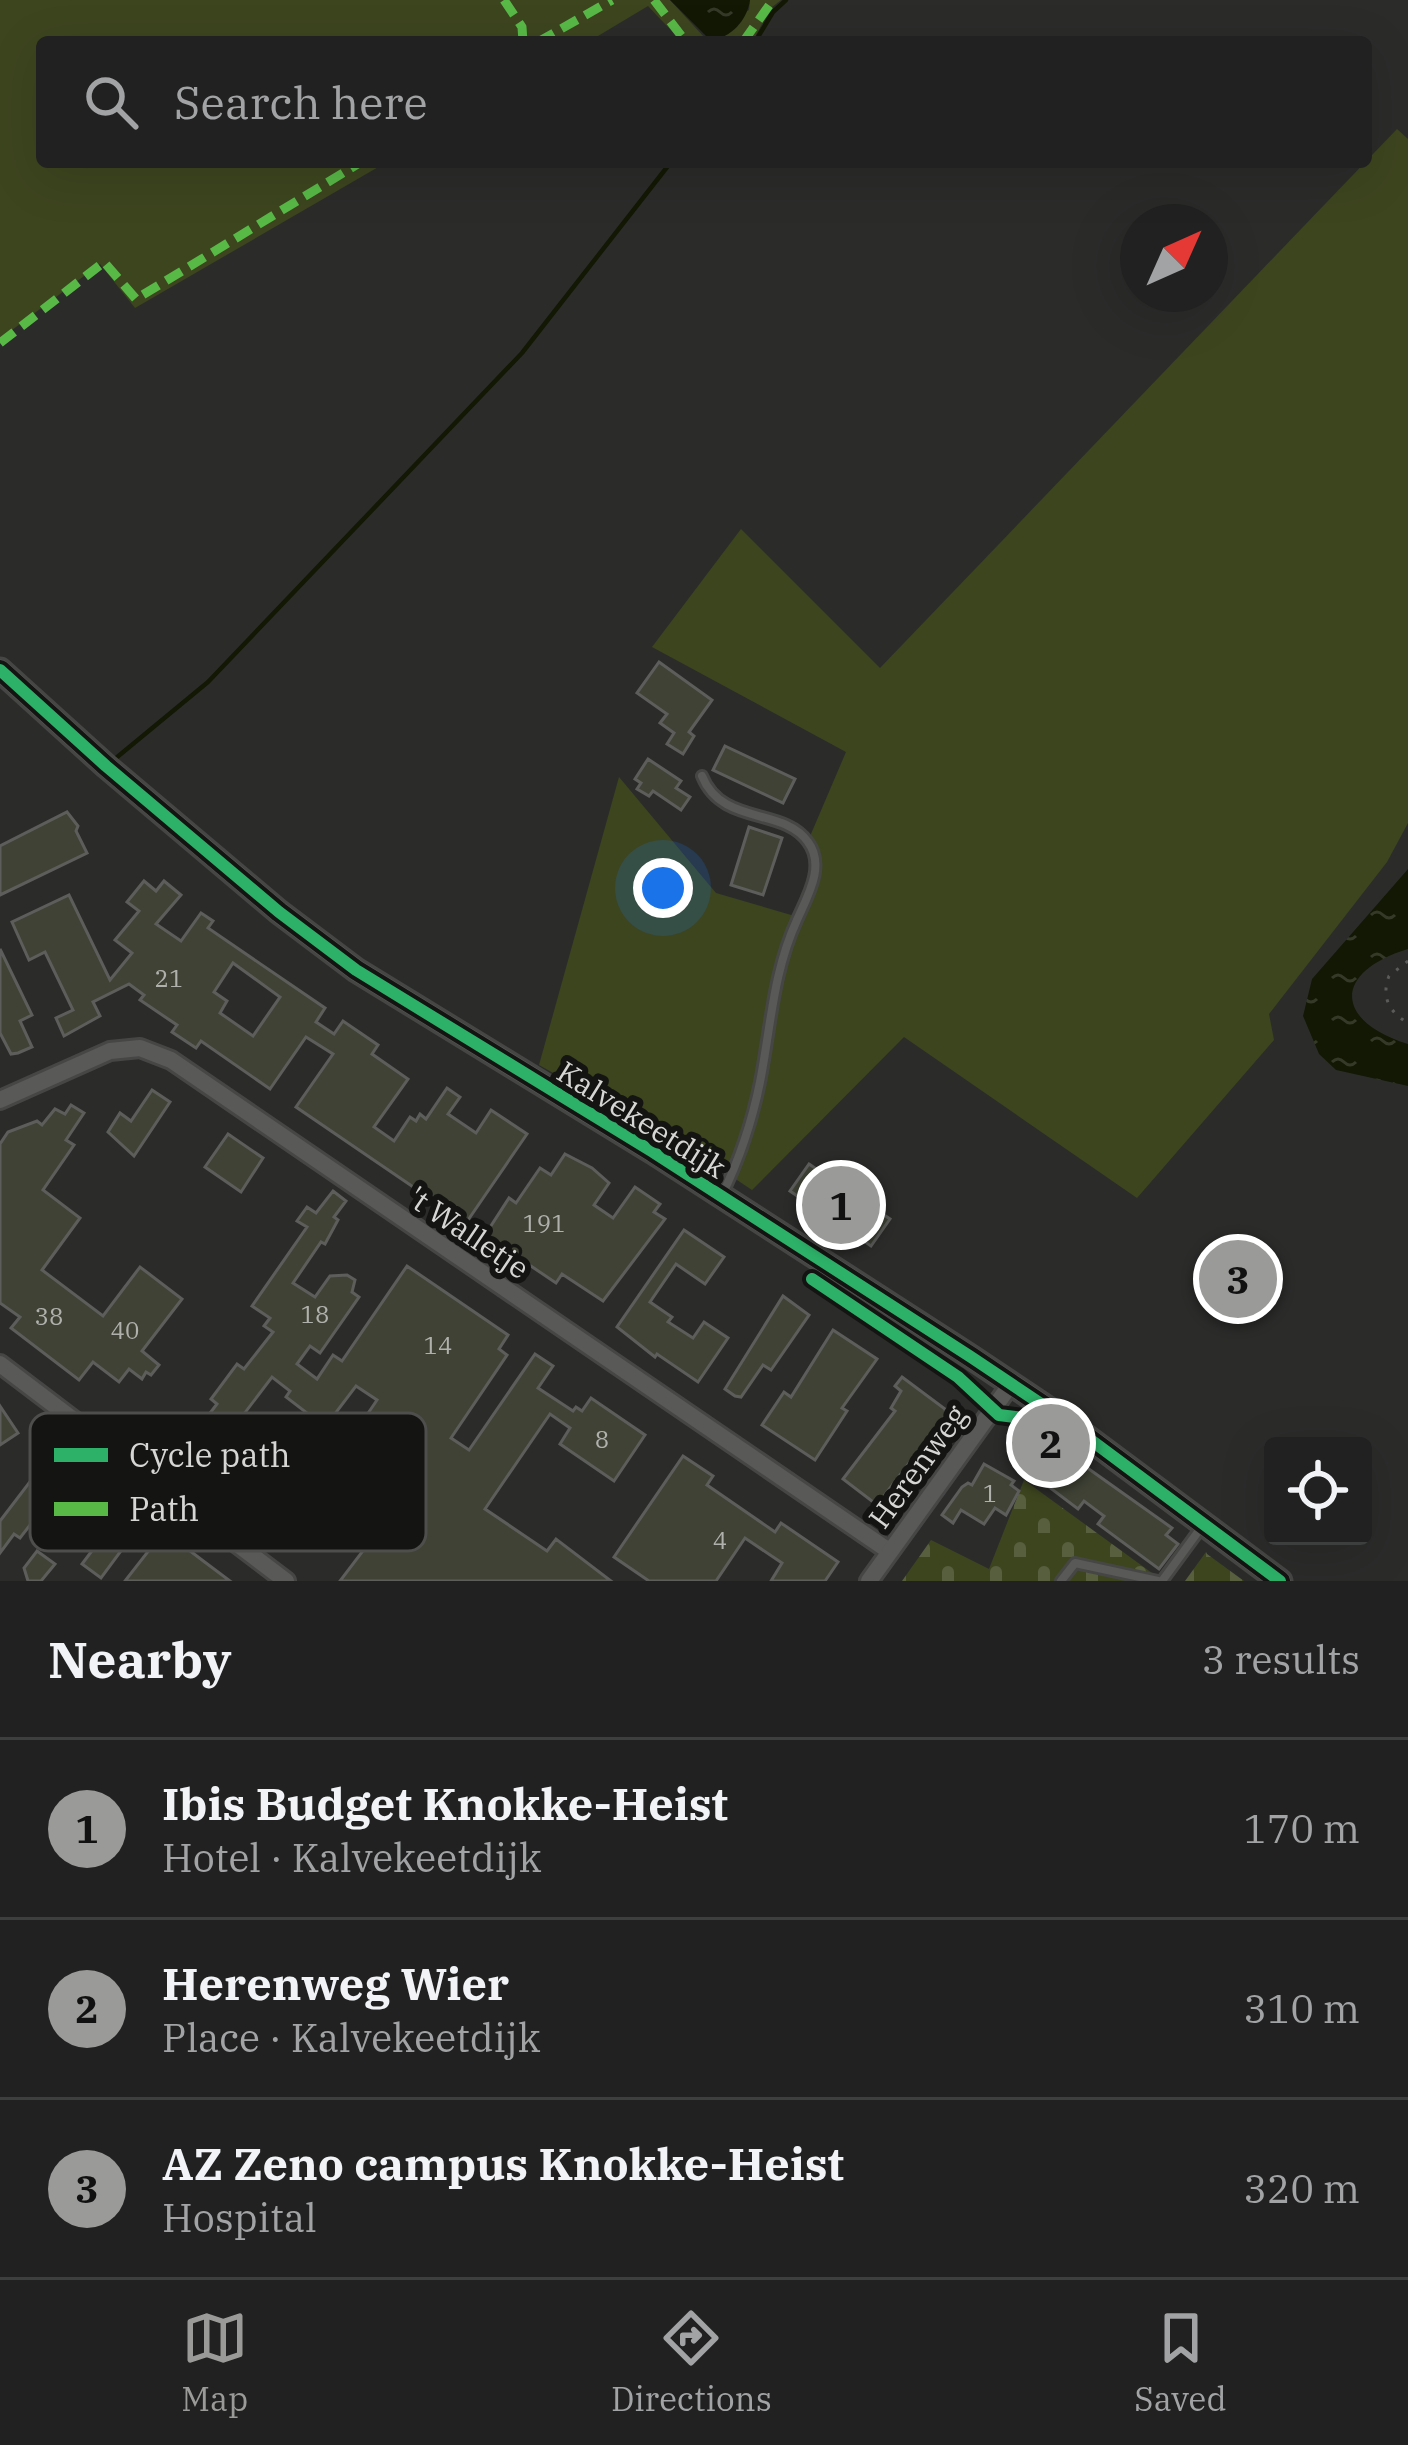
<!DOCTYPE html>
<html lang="en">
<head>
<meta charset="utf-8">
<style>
	body { margin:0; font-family:"IBM Plex Serif",serif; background:#282929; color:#f1f3f6 }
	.controls { position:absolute; right:36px; bottom:36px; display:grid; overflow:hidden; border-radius:12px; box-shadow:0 12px 48px #0002 }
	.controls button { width:108px; height:108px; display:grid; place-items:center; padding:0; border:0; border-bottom:3px solid #3d3e3e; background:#202120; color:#f1f3f6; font:60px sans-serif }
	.compass { position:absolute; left:1120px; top:204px; width:108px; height:108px; border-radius:50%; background:#202120; box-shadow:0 12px 48px #0002; rotate:45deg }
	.you { position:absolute; left:663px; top:888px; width:42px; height:42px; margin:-30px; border:9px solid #fff; border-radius:50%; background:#1a73e8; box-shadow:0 0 0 18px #1a73e833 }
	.badge { display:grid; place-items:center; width:78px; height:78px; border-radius:50%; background:#9a9a98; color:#111; font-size:39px; font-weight:700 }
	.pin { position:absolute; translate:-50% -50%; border:6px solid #fff; box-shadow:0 3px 12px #0006 }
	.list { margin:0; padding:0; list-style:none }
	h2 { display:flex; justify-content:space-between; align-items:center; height:156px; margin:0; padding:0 48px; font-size:51px }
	h2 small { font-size:39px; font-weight:400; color:#a2a3a5 }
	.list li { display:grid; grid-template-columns:78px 1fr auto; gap:36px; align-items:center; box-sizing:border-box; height:180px; padding:0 48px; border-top:3px solid #3d3e3e }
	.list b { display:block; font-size:45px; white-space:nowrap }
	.list p { margin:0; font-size:39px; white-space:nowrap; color:#a2a3a5 }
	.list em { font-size:39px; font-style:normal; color:#a2a3a5 }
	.icon { flex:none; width:66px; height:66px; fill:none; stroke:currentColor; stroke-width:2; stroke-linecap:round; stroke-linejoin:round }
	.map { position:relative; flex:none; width:1408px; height:1581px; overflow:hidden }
	.search { position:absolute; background:#202120; box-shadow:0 12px 48px #0002; left:36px; right:36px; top:36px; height:132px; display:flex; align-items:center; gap:30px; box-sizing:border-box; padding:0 42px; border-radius:12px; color:#a2a3a5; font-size:45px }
	.sheet { height:696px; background:#202120 }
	nav { display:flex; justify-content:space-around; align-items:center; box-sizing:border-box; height:168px; border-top:3px solid #3d3e3e; background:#202120; font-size:33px; color:#a2a3a5 }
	nav a { display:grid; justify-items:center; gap:6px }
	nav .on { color:#9a9a98 }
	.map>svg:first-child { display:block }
	.green { fill:#3d451f }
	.cemetery { fill:url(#cemetery-stones) }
	.water { fill:url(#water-ripples) }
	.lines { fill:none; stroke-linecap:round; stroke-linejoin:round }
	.stream { stroke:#131804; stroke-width:4.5 }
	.building { fill:#3f4235; stroke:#5d5e5c; stroke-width:3; fill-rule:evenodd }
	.service-casing { stroke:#464745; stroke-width:14 }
	.minor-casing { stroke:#464745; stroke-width:22 }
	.tertiary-casing { stroke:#464745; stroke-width:27 }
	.path { stroke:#5b5c5a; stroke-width:3; stroke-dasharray:3 9; stroke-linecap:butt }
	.service { stroke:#595958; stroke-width:8 }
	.minor { stroke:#595958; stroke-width:16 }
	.tertiary { stroke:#595958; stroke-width:21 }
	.quiet { stroke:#58b947; stroke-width:9; stroke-dasharray:18 9; stroke-linecap:butt }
	.cycleway-casing { stroke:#141513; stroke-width:20 }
	.cycleway { stroke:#2db169; stroke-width:12 }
	.labels { text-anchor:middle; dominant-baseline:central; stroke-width:12; stroke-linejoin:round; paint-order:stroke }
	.number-label { font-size:24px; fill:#b0b1ac }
	.street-label { font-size:30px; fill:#d6d6d4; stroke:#141513 }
	.key { fill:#141513; stroke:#4e4f4d; stroke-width:3 }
	.key-label { font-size:33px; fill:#d6d6d4 }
</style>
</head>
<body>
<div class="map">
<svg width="1408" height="1581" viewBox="0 0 1408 1581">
	<defs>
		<pattern id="cemetery-stones" width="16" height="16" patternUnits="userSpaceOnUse" patternTransform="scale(3)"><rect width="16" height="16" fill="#3d451f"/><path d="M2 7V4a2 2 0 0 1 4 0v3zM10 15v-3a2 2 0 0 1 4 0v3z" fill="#585f3f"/></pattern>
		<pattern id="water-ripples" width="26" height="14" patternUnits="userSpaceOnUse" patternTransform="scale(3)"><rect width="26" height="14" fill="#131804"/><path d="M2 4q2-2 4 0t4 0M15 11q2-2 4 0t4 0" fill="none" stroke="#353928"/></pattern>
	</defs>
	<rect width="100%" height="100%" fill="#2b2c2a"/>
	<!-- green -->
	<g class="green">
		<path d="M0,0H670L704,37L749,10L750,0H781L771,8L752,42H682L648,6L588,42H42V162H387L135,308L100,264L0,339Z"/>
		<path d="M1397,129L1408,139V823L1387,862L1269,1014L1274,1040L1137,1198L904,1037L752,1190L704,1158L539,1065L619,777L716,893L798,917C811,890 818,869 808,841L846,752L652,647L741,529L880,668Z"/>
	</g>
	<!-- cemetery -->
	<g class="cemetery">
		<path d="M1024,1480L1163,1581H902L931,1540L989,1569Z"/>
		<path d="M1206,1552L1207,1554L1244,1581H1185Z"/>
	</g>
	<!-- water -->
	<g class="water">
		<path d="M670,0H750C747,21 731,37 711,41Z"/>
		<path d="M1408,869V949C1333,972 1334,1021 1408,1044V1086L1336,1070L1319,1054L1303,1016L1312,979Z"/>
	</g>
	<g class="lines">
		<!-- stream -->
		<g class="stream">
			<path d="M755,42L773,12L786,0"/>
			<path d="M116,758L208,682L522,353L671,162"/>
		</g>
	</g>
	<!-- building -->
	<g class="building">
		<path d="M659,662L712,700L689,732L694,736L683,754L667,744L674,733L660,723L667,714L637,693Z"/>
		<path d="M725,746L795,779L783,803L713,770Z"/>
		<path d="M648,759L681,781L676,788L690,797L681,810L653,791L649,796L637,789L641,783L635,779Z"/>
		<path d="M67,812L78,826L76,831L87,853L0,895V846Z"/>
		<path d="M749,827L782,838L763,895L731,885Z"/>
		<path d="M144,881L156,891L164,881L181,895L156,924L181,941L201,913L213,921L208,928L325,1008L316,1022L334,1034L343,1021L378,1045L372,1054L408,1079L374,1127L394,1141L410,1117L416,1121L420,1114L426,1119L447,1088L460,1097L448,1114L476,1133L491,1110L527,1134L466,1223L296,1107L333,1054L306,1037L270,1089L201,1041L196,1048L172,1032L177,1025L140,1000L144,995L129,984L93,1002L100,1016L64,1036L56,1018L73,1010L45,952L29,960L12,922L69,895L110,980L132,953L115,940L139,911L127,902ZM233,963L280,997L253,1036L220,1013L227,1001L214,992Z"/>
		<path d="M0,949L32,1015L20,1021L32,1047L18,1053L11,1054L0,1033Z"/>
		<path d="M152,1090L170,1102L134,1156L108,1132L120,1113L131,1121Z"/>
		<path d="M71,1105L84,1113L66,1140L74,1145L43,1190L80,1218L42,1270L103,1316L140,1267L182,1299L142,1351L159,1365L151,1375L146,1372L142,1379L129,1369L119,1382L93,1362L79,1380L11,1328L20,1317L0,1303V1144L8,1132L37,1121L42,1125L55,1109L65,1114Z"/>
		<path d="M228,1134L263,1158L241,1192L205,1167Z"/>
		<path d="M565,1154L592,1168L609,1183L594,1205L613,1218L635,1187L660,1204L654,1212L665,1219L603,1301L562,1274L556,1283L485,1235L509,1198L516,1203L540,1168L551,1175Z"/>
		<path d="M809,1164L890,1219L871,1246L790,1191Z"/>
		<path d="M333,1191L346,1201L334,1217L338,1220L325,1244L321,1242L293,1283L315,1297L330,1276L347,1275L355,1280L352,1292L359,1297L320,1353L310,1346L297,1364L317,1379L333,1355L342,1361L407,1266L508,1335L499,1349L507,1355L451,1438L469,1450L535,1354L553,1366L538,1388L573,1411L576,1407L582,1411L591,1398L645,1435L614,1481L560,1444L570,1428L550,1414L485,1509L547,1551L556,1539L611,1581H340L416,1481L352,1437L377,1400L356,1386L325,1427L286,1397L290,1391L272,1377L200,1472L178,1455L217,1404L211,1399L237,1364L244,1369L273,1332L264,1326L270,1318L252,1306L307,1227L297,1221L307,1207L316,1213Z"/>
		<path d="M684,1230L724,1257L705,1284L676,1264L650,1302L672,1317L668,1322L693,1338L704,1322L728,1338L698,1382L657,1354L655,1357L617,1327Z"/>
		<path d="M783,1296L809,1315L771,1370L763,1365L741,1397L735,1396L725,1389Z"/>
		<path d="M833,1330L877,1359L842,1408L847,1411L815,1460L762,1425L784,1392L791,1397Z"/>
		<path d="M902,1377L945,1409L946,1415L877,1505L843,1479L895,1411L891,1408L901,1391L895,1386Z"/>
		<path d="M0,1406L18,1433L0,1445Z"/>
		<path d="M683,1456L713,1476L707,1485L775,1532L781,1523L838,1562L825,1581H771L782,1563L745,1538L716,1581H649L614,1557Z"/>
		<path d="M1072,1457L1172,1528L1166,1535L1178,1544L1159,1569L1098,1524L1104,1516L1084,1501L1078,1509L1049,1487Z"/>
		<path d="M45,1462L76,1486L86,1472L110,1490L71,1542L37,1516L20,1538L14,1534L0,1553V1521Z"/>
		<path d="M984,1464L1014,1481L1011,1485L1019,1491L1006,1515L995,1508L984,1524L961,1510L953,1523L942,1515L962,1487L968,1483L972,1485Z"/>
		<path d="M128,1503L146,1517L101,1578L82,1564Z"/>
		<path d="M164,1531L202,1560L230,1581H125Z"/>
		<path d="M37,1551L55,1564L41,1581H28L24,1568Z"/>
	</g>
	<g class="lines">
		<!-- service casing -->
		<g class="service-casing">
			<g id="service">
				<path d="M702,776C722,826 784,807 808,842C826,866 807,897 797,920C773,972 771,1026 760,1082C752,1122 740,1158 722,1195"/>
				<path d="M1061,1581L1075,1563L1158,1581"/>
				<path d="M1162,1581L1203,1525"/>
			</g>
		</g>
		<!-- minor casing -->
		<g class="minor-casing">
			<g id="minor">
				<path d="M0,1100L110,1051L140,1048L171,1060L889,1551"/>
				<path d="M0,1364L286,1581"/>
				<path d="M869,1581L1011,1384"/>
			</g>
		</g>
		<!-- tertiary casing -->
		<g class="tertiary-casing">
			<path id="tertiary" d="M0,670L106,766L279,912L356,970L653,1152L971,1357L1056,1414L1280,1581"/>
		</g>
		<!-- path -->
		<path class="path" d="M1408,961L1389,976C1381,997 1389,1012 1408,1023"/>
		<!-- service -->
		<use href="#service" class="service"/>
		<!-- minor -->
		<use href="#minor" class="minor"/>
		<!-- tertiary -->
		<use href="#tertiary" class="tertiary"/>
		<!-- quiet -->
		<g class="quiet">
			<path d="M504,0L522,27L523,42"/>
			<path d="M654,0L686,42"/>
			<path d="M538,42L612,0"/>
			<path d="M743,42L773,0"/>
			<path d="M0,343L104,262L136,299L361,162"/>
		</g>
		<!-- cycleway casing -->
		<g class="cycleway-casing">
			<g id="cycleway">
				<path d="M0,670L106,766L279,912L356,970L653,1152L971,1357L1056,1414L1280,1581"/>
				<path d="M812,1279L958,1377L999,1415L1031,1419L1056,1435"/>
			</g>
		</g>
		<!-- cycleway -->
		<use href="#cycleway" class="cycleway"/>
	</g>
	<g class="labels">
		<!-- number labels -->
		<g class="number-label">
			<text x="169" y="978">21</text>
			<text x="544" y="1223">191</text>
			<text x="315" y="1314">18</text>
			<text x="49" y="1316">38</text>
			<text x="125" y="1330">40</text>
			<text x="438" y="1345">14</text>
			<text x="602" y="1439">8</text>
			<text x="990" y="1493">1</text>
			<text x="720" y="1540">4</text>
		</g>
		<!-- street labels -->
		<g class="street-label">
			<text transform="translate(642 1119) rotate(32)">Kalvekeetdijk</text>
			<text transform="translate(469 1232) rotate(34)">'t Walletje</text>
			<text transform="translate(917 1466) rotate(-54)">Herenweg</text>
		</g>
	</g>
	<!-- legend -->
	<rect x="30" y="1413" width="396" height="138" rx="18" class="key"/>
	<rect x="54" y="1448" width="54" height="14" fill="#2db169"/>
	<rect x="54" y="1502" width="54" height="14" fill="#58b947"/>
	<g class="key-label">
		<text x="129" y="1467">Cycle path</text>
		<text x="129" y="1521">Path</text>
	</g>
</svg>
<div class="controls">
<button><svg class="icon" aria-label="locate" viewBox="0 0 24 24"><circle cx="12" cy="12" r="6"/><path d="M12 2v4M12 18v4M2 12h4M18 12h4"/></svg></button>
</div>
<svg class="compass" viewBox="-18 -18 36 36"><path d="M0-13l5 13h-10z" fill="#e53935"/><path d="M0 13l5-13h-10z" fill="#a2a3a5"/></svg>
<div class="you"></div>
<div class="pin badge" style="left:841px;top:1205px">1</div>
<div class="pin badge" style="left:1051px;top:1443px">2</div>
<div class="pin badge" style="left:1238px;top:1279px">3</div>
<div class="search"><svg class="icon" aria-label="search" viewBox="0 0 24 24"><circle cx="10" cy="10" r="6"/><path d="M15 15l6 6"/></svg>Search here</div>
</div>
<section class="sheet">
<h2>Nearby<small>3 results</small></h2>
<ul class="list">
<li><span class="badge">1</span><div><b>Ibis Budget Knokke-Heist</b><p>Hotel · Kalvekeetdijk</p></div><em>170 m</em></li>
<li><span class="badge">2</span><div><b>Herenweg Wier</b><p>Place · Kalvekeetdijk</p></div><em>310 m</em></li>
<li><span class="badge">3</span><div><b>AZ Zeno campus Knokke-Heist</b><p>Hospital</p></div><em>320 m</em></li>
</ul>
</section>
<nav>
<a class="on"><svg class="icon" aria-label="map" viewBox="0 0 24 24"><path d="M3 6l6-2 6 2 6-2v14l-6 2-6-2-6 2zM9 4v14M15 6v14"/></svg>Map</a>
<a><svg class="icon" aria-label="directions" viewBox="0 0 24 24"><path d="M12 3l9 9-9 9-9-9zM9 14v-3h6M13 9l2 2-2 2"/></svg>Directions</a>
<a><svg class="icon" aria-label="saved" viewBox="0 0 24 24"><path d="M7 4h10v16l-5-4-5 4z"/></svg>Saved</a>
</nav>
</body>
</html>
